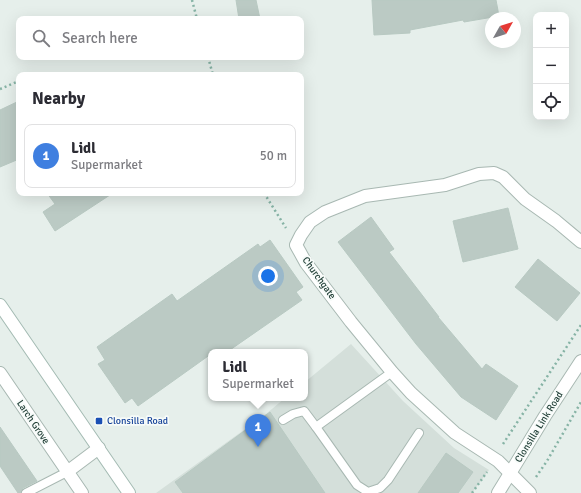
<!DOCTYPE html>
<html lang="en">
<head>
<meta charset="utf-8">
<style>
	body { margin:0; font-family:Signika,sans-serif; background:#f7f7f7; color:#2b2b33 }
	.controls { position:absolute; right:12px; top:12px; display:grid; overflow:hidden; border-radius:8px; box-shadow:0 4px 16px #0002 }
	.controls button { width:36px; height:36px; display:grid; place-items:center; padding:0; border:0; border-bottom:1px solid #e1e1e2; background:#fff; color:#2b2b33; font:20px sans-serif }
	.compass { position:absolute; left:485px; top:12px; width:36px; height:36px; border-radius:50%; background:#fff; box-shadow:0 4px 16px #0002; rotate:51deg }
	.you { position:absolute; left:268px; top:276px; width:14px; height:14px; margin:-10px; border:3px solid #fff; border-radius:50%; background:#1a73e8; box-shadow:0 0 0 6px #1a73e833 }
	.badge { display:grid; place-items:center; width:26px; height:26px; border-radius:50%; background:#2563eb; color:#fff; font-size:13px; font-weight:700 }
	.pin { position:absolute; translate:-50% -33px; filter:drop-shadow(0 1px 2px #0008) }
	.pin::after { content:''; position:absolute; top:21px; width:14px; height:12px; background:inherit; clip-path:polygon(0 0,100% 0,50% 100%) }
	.popup { position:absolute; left:208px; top:349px; width:100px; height:52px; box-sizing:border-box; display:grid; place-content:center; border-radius:8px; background:#fff; filter:drop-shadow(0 1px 3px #0005); font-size:13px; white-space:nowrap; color:#7c7c81 }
	.popup b { font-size:15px; color:#2b2b33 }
	.popup::after { content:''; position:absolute; left:50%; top:100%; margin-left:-8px; border:8px solid transparent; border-top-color:#fff }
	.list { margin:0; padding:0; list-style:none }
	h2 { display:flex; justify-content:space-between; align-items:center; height:52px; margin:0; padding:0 16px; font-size:17px }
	h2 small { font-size:13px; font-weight:400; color:#7c7c81 }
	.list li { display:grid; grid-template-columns:26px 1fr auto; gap:12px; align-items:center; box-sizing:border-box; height:64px; margin:0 8px 8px; padding:0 8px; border:1px solid #e1e1e2; border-radius:8px }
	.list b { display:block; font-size:15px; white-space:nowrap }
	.list p { margin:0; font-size:13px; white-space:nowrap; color:#7c7c81 }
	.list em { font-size:13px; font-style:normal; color:#7c7c81 }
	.icon { flex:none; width:22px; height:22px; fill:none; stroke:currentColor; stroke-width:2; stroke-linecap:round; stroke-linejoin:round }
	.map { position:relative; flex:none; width:581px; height:493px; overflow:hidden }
	.search { position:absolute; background:#fff; box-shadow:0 4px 16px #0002; left:16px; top:16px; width:288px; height:44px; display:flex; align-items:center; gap:10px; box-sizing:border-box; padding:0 14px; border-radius:8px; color:#7c7c81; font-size:15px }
	.panel { position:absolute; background:#fff; box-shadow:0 4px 16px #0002; left:16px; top:72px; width:288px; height:124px; border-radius:8px }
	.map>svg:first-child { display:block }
	.built { fill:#d4dfda }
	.building { fill:#bbcac4; stroke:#b8c9c2 }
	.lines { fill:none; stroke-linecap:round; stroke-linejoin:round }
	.service-casing { stroke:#a8b8b2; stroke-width:10 }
	.minor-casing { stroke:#a8b8b2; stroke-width:14 }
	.tertiary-casing { stroke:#a8b8b2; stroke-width:14 }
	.secondary-casing { stroke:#a4bbb3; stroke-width:14 }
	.path { stroke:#86b3a5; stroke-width:2.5; stroke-dasharray:2 3; stroke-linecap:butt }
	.service { stroke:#fff; stroke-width:8 }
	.minor { stroke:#fff; stroke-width:12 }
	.tertiary { stroke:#fff; stroke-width:12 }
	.secondary { stroke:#fff; stroke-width:12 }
	.transit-dot { fill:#1a4fb4; stroke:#f7fbf9; stroke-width:1.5 }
	.labels { text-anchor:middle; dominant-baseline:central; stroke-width:3.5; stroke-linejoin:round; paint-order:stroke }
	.street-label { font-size:10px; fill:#24423a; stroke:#f7fbf9 }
	.transit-label { font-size:10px; fill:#164399; stroke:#f7fbf9; text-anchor:start }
</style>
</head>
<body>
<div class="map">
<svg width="581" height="493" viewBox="0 0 581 493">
	<rect width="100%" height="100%" fill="#e6efeb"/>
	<!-- built -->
	<path class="built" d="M351,344L403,401L454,448L489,470L472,493H156L266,414L285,398H305V382Z"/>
	<!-- building -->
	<g class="building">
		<path d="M236,0H256L260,19H239Z"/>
		<path d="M372,0H496L499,16L464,22L463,20L410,30V33L374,35Z"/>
		<path d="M19,101V159L0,167V110Z"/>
		<path d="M47,193H113L55,231L43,212L55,204Z"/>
		<path d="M508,208L518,249L463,262L453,221Z"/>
		<path d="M371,217L394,249L389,252L439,317H438L482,369L486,364L518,386L496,420L461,397L416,344L338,242Z"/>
		<path d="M270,240L303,287L296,292L302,300L227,352H211V354L138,406L132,398L125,403L98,364L105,360L97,347L172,294L177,301L258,244L260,247Z"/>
		<path d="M538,259L580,293L557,321L515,287Z"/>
		<path d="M270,412L325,493H183L175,482Z"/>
		<path d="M0,427L37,481L23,488L21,493H18L0,466Z"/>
		<path d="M446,453L473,472L458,493H418Z"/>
	</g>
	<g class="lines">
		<!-- service casing -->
		<g class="service-casing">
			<g id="service">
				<path d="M283,420L293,414L304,411L316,427L357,485L368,492L380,488L388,480L419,433"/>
				<path d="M316,427L392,372"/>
				<path d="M26,493L67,472"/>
			</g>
		</g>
		<!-- minor casing -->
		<g class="minor-casing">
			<g id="minor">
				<path d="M0,373L82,493"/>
				<path d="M67,472L99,448"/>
				<path d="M530,493L498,461L455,433L411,393L392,372L351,322L306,263L296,245L301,235L310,222L325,212L365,196L445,185L479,174L494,173L503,177L525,199L556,221L581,242"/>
			</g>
		</g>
		<!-- tertiary casing -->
		<g class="tertiary-casing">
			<path id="tertiary" d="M498,493L545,416L581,361"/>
		</g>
		<!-- secondary casing -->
		<g class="secondary-casing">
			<path id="secondary" d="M0,305L129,493"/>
		</g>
		<!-- path -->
		<g class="path">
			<path d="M192,0L197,19"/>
			<path d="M208,57L213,75"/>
			<path d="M0,89L19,81"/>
			<path d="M264,193L286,228"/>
			<path d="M503,444L581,325"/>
			<path d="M536,477L547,461L581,402"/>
			<path d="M472,493L487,472"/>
		</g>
		<!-- service -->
		<use href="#service" class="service"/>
		<!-- minor -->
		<use href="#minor" class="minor"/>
		<!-- tertiary -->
		<use href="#tertiary" class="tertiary"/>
		<!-- secondary -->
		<use href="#secondary" class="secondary"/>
	</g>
	<!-- markers -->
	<rect class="transit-dot" x="95" y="417" width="8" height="8" rx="2"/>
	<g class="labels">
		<!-- street labels -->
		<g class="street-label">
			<text transform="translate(319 278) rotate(54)">Churchgate</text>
			<text transform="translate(33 422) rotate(56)">Larch Grove</text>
			<text transform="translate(539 427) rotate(-58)">Clonsilla Link Road</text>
		</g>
		<!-- transit labels -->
		<g class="transit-label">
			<text x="107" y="421">Clonsilla Road</text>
		</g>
	</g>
</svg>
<div class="controls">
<button>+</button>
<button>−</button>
<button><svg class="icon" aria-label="locate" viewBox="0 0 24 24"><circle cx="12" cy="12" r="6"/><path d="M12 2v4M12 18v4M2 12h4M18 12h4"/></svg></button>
</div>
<svg class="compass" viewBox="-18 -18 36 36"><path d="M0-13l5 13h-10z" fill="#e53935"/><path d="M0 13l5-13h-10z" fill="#7c7c81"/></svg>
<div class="you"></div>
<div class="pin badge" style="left:258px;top:447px;background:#3f7fe0">1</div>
<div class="popup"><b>Lidl</b>Supermarket</div>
<div class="search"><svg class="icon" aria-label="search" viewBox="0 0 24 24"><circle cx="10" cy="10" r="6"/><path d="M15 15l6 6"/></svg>Search here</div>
<section class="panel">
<h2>Nearby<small></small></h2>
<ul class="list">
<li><span class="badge" style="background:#3f7fe0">1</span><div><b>Lidl</b><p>Supermarket</p></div><em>50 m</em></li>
</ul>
</section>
</div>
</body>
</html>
